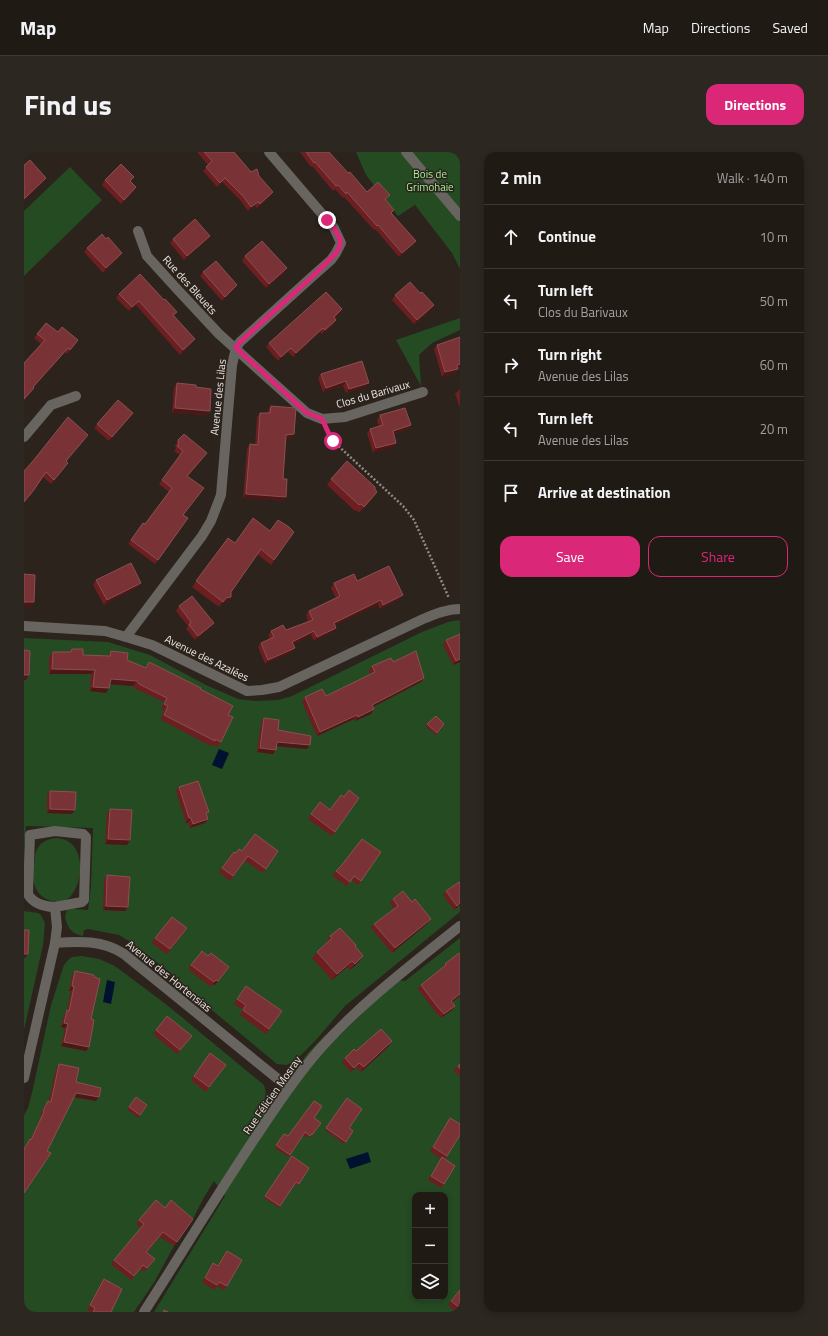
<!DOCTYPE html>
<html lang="en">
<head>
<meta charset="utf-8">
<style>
	body { margin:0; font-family:"Titillium Web",sans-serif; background:#2d2722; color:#f1f3f6 }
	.controls { position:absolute; right:12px; bottom:12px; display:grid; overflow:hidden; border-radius:8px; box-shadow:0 2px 6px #0003 }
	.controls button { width:36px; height:36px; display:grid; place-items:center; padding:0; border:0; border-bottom:1px solid #3d3834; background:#201a15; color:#f1f3f6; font:20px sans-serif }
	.stop { position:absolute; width:12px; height:12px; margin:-9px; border:3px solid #db2777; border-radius:50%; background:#fff }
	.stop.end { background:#db2777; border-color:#fff; box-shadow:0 1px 4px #0008 }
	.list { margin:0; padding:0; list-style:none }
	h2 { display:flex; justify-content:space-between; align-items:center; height:52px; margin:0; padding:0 16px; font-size:17px }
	h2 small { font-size:13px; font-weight:400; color:#a2a1a0 }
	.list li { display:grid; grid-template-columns:26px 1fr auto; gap:12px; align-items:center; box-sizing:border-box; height:64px; padding:0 16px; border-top:1px solid #3d3834 }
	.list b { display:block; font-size:15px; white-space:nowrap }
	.list p { margin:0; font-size:13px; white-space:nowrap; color:#a2a1a0 }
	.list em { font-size:13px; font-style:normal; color:#a2a1a0 }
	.actions { display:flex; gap:8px; padding:12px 16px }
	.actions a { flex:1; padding:9px 0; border:1px solid #db2777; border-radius:12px; text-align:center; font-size:14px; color:#db2777 }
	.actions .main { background:#db2777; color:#fff }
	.icon { flex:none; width:22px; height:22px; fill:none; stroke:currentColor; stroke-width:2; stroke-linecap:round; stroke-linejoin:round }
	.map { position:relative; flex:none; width:436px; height:1160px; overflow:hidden; border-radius:12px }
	header { display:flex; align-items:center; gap:24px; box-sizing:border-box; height:56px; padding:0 20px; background:#201a15; border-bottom:1px solid #3d3834 }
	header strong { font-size:19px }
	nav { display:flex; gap:22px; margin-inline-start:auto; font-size:14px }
	.intro { display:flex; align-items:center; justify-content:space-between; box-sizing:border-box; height:96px; padding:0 24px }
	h1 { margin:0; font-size:28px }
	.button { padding:10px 18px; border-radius:12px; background:#db2777; color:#fff; font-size:14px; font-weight:700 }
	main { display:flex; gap:24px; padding:0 24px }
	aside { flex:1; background:#201a15; border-radius:12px; box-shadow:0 2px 6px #0003 }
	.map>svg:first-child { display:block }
	.green { fill:#254b23; fill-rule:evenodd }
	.water { fill:#001230 }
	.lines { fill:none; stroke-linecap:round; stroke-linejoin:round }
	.path { stroke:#918a84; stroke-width:2.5; stroke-dasharray:2 2; stroke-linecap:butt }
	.street { stroke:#686460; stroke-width:10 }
	.wall { fill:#6c1e21 }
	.shaded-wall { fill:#4c1717 }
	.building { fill:#793336; stroke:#8b4f50 }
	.route { stroke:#db2777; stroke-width:5 }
	.labels { text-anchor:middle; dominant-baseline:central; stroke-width:3; stroke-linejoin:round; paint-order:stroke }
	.park-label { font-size:11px; fill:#9ef299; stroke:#2b231c }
	.street-label { font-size:11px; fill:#eae5e0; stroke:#2b231c }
</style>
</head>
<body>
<header>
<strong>Map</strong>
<nav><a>Map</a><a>Directions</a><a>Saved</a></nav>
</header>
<div class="intro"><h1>Find us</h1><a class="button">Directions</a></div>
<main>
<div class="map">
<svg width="436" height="1160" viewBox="0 0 436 1160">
	<rect width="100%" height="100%" fill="#2b231c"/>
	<!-- green -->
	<g class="green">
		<path d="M332,0H436V117L428,101L391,53L374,64L342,23Z"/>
		<path d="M46,15L78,48L0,124V59Z"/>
		<path d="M436,166V178L408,191L395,203L397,234L372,188Z"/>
		<path d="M434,468L436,469V760L321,854L292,888L270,910L262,913L253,912L160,835L147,821L108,791L95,783L64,777L60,778L59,784C47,782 43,775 41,764L43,758L50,757L64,758L67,735L69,676L2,674L0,694V486L84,490L126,503L182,533L214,547L233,549L254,548L268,544L398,480L424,470Z"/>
		<path d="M32,686C70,687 58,755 32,750C8,746 7,726 11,707C11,702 12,697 16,693C21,688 26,687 32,686Z"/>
		<path d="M0,759L14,761L17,763L21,771L19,793L0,878Z"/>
		<path d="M436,786V1160H130L201,1044L190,1029L179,1047L169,1067L150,1094L131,1129L110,1160H0V963L4,956L8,941L27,853L40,813L45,807L48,805L58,804L75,807L89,813L95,817L143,853L240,933C244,945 240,949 234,959H235L249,954L283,902L301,883L315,884L373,828L381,829ZM391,1043H421V1145H391Z"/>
	</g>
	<!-- water -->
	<g class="water">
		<path d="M195,597L205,601L198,617L188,613Z"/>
		<path d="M83,828L91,830L87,852L79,850Z"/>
		<path d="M344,1000L347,1010L326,1017L322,1007Z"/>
	</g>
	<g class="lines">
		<!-- path -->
		<path class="path" d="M303,278L309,289L379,354L390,368L425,446"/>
		<!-- street -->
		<g class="street">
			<path d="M382,0L436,64"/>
			<path d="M114,79L123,104L152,136L195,182L283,261L298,267L321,265L399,240"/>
			<path d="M0,285L27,253L52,244"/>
			<path d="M0,474L81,479L102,485L128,493L223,539L238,538L255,535L399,467C411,462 423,457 436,457"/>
			<path d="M102,485L178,384L187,369L197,343L208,213L212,196L216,190L290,123L307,108L312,101L317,91L310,76L245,0"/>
			<path d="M31,791L33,775L31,755L58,750L60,748L62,685L59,682L31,679L6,683L4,742C9,752 22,755 31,755"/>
			<path d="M0,926L31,791C55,789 79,788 100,802L265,936"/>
			<path d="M120,1160C157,1102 193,1043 231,986C251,956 271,926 295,898C337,851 387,813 436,774"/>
		</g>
	</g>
	<!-- wall -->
	<g class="wall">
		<path d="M173,0H210L227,20L235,24L249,40L246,44L233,56L231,54L224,59L216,48L198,30L193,35L179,19L184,13Z"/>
		<path d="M276,0H305L324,21L343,40L362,48L368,62L392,89L389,93L375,105L351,77L350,78L320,45L319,46L311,37L309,39L288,14L287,15Z"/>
		<path d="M81,28L107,29L112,35L109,40L97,52L78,33Z"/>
		<path d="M149,87L183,88L160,108L146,91Z"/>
		<path d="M63,96L95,105L79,121L60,100Z"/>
		<path d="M221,104L263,116L260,121L242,136L218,109Z"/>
		<path d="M179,120L213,133L210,137L198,149L176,124Z"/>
		<path d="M396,141L407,158L390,172L368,148L371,143Z"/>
		<path d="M95,142L140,148L153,160L150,164L168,191L156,203L112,153L105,159L92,146Z"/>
		<path d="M318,157L315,162L310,166L309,173L298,182L296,180L269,205L264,200L254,209L242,195L245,191Z"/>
		<path d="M34,180L54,188L43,202L41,200L10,235L7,240L0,248V211L17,192L10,186L13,182Z"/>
		<path d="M436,185V215L434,216L431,221L418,225L410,197L413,193Z"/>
		<path d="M297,222L342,235L322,241L319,234L299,240L294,226Z"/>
		<path d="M153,231L172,235L186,259L183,263L148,261L150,236Z"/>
		<path d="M436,237V256L431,242Z"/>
		<path d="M247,254L270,282L267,286L262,287L259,327V349L219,346L223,297L226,292L231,293L233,265L236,261H244V258Z"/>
		<path d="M109,261L85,289L70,276L73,272Z"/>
		<path d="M356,263L387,273L384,277L370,282L372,291L369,295L349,301L343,281L346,277L355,274L353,268Z"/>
		<path d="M61,287L42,309L41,316L27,332L19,325L6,344L0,319Z"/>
		<path d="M154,288L180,305L163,325L160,363L164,366L131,412L104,392L119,371L121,372L145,340L135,332L156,303L150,299L152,296L151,293Z"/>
		<path d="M307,327L351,337L353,340L349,346L335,361L332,358L331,359L303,333Z"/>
		<path d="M246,379L270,380L247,413L233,402L207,440V445L204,450L198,451L195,455L168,435L204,386L211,391Z"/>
		<path d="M72,428L114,435L80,453L69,433Z"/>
		<path d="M333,429L376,447L356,457L354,453L311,473L309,480L290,489L287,483L269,493L271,496L268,500L241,512L234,495L237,491L246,487L244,483L247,479L262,478L284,469L282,463L285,459L312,446L307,436L310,431Z"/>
		<path d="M155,454L190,471L187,475L171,488L162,477L164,474L152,459Z"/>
		<path d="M422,488L436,510L429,513L419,493Z"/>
		<path d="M48,497L59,503L84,504L87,499L103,508L121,516L125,510L176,537L204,563L197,590L193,595L188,592L187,594L137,568L140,558L137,557L140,550L112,537L109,534L86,532L82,541L66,539L67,522H25V505L29,500H45Z"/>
		<path d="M369,510L400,526L397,530L349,555L350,557L347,562L331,569L330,567L293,584L278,550L281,545L302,544L347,522L345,519L348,514Z"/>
		<path d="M240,566L254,578L283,597L252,594L249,602L233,600L237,570Z"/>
		<path d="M403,572L419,575L412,583L401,574Z"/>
		<path d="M155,635L183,663L184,667L181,671L166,676L164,671H162L152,639Z"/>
		<path d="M26,639L48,662L23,661V643Z"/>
		<path d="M320,645L335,646L308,684L284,667L296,650L306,658Z"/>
		<path d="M86,657L106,688L103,693L81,692L83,662Z"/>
		<path d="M218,699H254L239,721L221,709L206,729L195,720L210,700L212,701Z"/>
		<path d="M357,700L334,733L327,728L323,734L308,724L312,719Z"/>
		<path d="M83,723L104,755L101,759L79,758L80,728Z"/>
		<path d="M436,731V753L430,758L419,743L422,739Z"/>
		<path d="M369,747L404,771L368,801L347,776L350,772L370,757L366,751Z"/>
		<path d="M160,781L143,802L128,791L131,786Z"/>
		<path d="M306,784L331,795L339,804L335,810L326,818L323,815L308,828L288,806L293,800L302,791Z"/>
		<path d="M436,802V844L428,850L431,854L428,858L417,866L410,858L394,837L397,833L418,816L421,812Z"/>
		<path d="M184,804L205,815L191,833L189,832L187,835L164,817L167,813Z"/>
		<path d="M51,819L67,867L65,895L62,899L37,894L41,876L37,875L40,863L43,858L47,839H45L48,824Z"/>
		<path d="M222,834L258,859L242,882L216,863L219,858L210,852Z"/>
		<path d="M132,878L168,884L153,902L129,882Z"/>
		<path d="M365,894L337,920L332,915L327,920L318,910L321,906L332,899Z"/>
		<path d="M186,901L202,913L182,940L167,928Z"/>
		<path d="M35,912L52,930L72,949L50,945L0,1041V996L6,987V988L17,965L16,964L21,953L24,949H25L32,916Z"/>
		<path d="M436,912V925L430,918Z"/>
		<path d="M112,945L123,953L114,966L103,957Z"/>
		<path d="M323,946L325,976L329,979L320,992L301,978Z"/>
		<path d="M290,966L297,971L287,985L285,984L284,986L279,983L265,1005L251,996L260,982L264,984Z"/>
		<path d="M426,966L423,1004L421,1007L420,1032L417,1036L404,1028L417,1007L406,999Z"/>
		<path d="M268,1004L285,1016L273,1034L271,1032L255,1056L240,1046Z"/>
		<path d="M141,1056L169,1067L150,1094L136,1085L123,1100L131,1107L120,1120L116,1117L107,1128L87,1112L117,1076L112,1072L115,1068Z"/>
		<path d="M203,1099V1134L200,1138L193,1134L190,1138L178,1130L189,1111L194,1114Z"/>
		<path d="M80,1127L87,1160H68L63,1158L77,1131Z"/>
		<path d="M436,1138V1160H432L424,1153Z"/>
	</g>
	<!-- shaded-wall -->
	<g class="shaded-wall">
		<path d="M22,26L19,30L0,49V47Z"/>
		<path d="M201,26L198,30L193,35L196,31Z"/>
		<path d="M112,35L109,40L97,52L100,48Z"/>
		<path d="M249,40L246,44L233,56L236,52Z"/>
		<path d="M234,50L231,54L224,59L227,55Z"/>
		<path d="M186,84L183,88L160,108L163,104Z"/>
		<path d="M392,89L389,93L375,105L378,101Z"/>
		<path d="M98,101L95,105L79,121L82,116Z"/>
		<path d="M263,116L260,121L242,136L245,132Z"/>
		<path d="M213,133L210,137L198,149L201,145Z"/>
		<path d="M115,149L112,153L105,159L108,155Z"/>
		<path d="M410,153L407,158L390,172L393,168Z"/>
		<path d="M318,157L315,162L307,170L310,165Z"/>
		<path d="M312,168L309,173L298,182L301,178Z"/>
		<path d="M299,176L296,180L269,205L272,201Z"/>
		<path d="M171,187L168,191L156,203L159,198Z"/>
		<path d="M44,196L41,200L6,239L9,235Z"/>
		<path d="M267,196L264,200L254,209L257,205Z"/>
		<path d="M436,212V215L430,217L433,213Z"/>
		<path d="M434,217L431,221L418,225L421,220Z"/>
		<path d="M322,229L319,234L299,240L302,236Z"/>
		<path d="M345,231L342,235L322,241L325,237Z"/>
		<path d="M151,256L186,259L183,263L148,261Z"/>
		<path d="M109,261L106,265L85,289L88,285Z"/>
		<path d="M387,273L384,277L366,283L369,279Z"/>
		<path d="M270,282L267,286L259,287L262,283Z"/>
		<path d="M372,291L369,295L349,301L352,296Z"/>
		<path d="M44,311L41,316L27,332L30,328Z"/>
		<path d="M353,340L349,346L335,361L340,355Z"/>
		<path d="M222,342L262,345L259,349L219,346Z"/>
		<path d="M117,431L114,435L80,453L83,448Z"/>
		<path d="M379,443L376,447L356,457L359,453Z"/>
		<path d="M207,445L204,450L198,451L195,455L202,446Z"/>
		<path d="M357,448L354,453L307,475L310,471Z"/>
		<path d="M0,450H10L7,455L0,454Z"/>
		<path d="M190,471L187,475L171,488L174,484Z"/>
		<path d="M312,476L309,480L290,489L293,485Z"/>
		<path d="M290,479L287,483L265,495L268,490Z"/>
		<path d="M271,496L268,500L241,512L244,508Z"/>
		<path d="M436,507V510L429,513L432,509Z"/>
		<path d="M28,517L71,518L67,522H25Z"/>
		<path d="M0,523H5L2,528H0Z"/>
		<path d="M400,526L397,530L345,557L348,553Z"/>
		<path d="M87,527L113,529L109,534L83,532Z"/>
		<path d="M69,535L85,536L82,541L66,539Z"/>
		<path d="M350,557L347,562L331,569L334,565Z"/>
		<path d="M333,563L330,567L293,584L296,580Z"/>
		<path d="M253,590L286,593L283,597L250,594Z"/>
		<path d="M236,596L252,598L249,602L233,600Z"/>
		<path d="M26,657L51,658L48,662L23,661Z"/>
		<path d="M165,666H167L164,671H162Z"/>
		<path d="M184,667L181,671L166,676L169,672Z"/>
		<path d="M84,687L106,688L103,693L81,692Z"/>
		<path d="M436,751V753L430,758L433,754Z"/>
		<path d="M82,754L104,755L101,759L79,758Z"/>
		<path d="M407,767L404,771L368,801L371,796Z"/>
		<path d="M0,802H4L1,806H0Z"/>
		<path d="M339,804L335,810L326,818L331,812Z"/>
		<path d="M328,809L323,815L308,828L313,822Z"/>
		<path d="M205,815L191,833L189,832L192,828Z"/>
		<path d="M48,834L50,835L47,839H45Z"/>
		<path d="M436,842V844L424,853L427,849Z"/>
		<path d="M431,854L428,858L417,866L420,862Z"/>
		<path d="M40,871L44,872L41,876L37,875Z"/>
		<path d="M368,889L365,894L337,920L340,915Z"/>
		<path d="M40,890L65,895L62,899L37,894Z"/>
		<path d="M335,911L332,915L327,920L330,916Z"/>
		<path d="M52,941L75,945L72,949L49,945Z"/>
	</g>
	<!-- building -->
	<g class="building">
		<path d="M180,0H210L227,20L233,17L235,24L249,40L236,52L234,50L227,55L219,44L201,26L196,31L182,15L188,9Z"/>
		<path d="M282,0H305L324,21L326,20L343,40L354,30L366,43L361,47L370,58L367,61L392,89L378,101L354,73L353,74L323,40L322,42L314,33L312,34L291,10L290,11Z"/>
		<path d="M6,8L22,26L0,47V13Z"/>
		<path d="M97,12L110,25L106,29L112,35L100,48L81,28Z"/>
		<path d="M171,67L186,84L163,104L149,87Z"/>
		<path d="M78,82L82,87L84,85L98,101L82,116L63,96Z"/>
		<path d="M238,89L263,116L245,132L221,104Z"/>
		<path d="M192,109L213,133L201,145L179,120Z"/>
		<path d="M116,122L140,148L141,147L153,160L149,163L171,187L159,198L115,149L108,155L95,142Z"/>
		<path d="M386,130L396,141L398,140L410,153L393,168L371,143Z"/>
		<path d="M302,140L318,157L310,165L312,168L301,178L299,176L272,201L267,196L257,205L245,191Z"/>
		<path d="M22,171L34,180L38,175L54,188L46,198L44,196L9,235L10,236L0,247V211L21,188L13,182Z"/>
		<path d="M436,185V212L433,213L434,217L421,220L413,193Z"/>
		<path d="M338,209L345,231L325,237L322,229L302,236L297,222Z"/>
		<path d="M153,231L172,233V235L187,237L186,259L151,256Z"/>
		<path d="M94,248L109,261L88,285L73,272Z"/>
		<path d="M247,254L272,256L270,282L262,283L259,327H263L262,345L222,342L226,292L234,293L236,261H246Z"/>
		<path d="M381,256L387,273L369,279L372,291L352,296L346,277L359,273L356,263Z"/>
		<path d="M44,265L64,283L42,309L44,311L30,328L22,320L9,339L0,350V319L9,309Z"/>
		<path d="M160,282L183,301L163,324L180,336L159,363L164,366L134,408L107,388L119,371L121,372L148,336L138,328L159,299L153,294L155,292L154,288Z"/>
		<path d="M323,309L351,335V337L353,340L340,355L337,352L335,353L307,327Z"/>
		<path d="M229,366L246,379L254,368L265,375L270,380L250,408L237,397L207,440V445L202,446L199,450L172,429L204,386L211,391Z"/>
		<path d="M107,411L117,431L83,448L72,428Z"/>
		<path d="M365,414L379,443L359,453L357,448L310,471L312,476L293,485L290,479L268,490L271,496L244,508L237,491L250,485L247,479L259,473L262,478L289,468L285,459L316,444L310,431L330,422L333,429Z"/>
		<path d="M0,422L11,423L10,450H0Z"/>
		<path d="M168,444L190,471L174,484L165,473L167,470L155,454Z"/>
		<path d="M436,482V507L432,509L422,488Z"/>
		<path d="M48,497H59V503L86,504L87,499L104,501L103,508L122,516L125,510L177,536L176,537L209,554L204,563L209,565L197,590L191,587V589L140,563L144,554L140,552L143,546L115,532L113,529L87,527L85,536L69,535L71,518L28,517L29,500H47Z"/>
		<path d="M0,498L6,499L5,523H0Z"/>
		<path d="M392,499L400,526L348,553L350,557L334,565L333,563L296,580L281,545L298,537L302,544L351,520L348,514L367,506L369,510Z"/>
		<path d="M412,564L420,572L413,581L403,572Z"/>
		<path d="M240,566L255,568L254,578L287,584L286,593L253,590L252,598L236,596Z"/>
		<path d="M174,629L185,660L182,661L184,667L169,672L167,666H165L155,635Z"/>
		<path d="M325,638L335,646L311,680L287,662L296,650L306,658L317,643L320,645Z"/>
		<path d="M26,639L52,640L51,658L26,657Z"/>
		<path d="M86,657L108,658L106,688L84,687Z"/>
		<path d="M231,682L254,699L242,717L224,704L209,724L198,716L210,700L212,701L215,697L218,699Z"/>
		<path d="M338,687L357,700L337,729L330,724L326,730L312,719L317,714Z"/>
		<path d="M83,723L106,725L104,755L82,754Z"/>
		<path d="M435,730L436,731V751L433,754L422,739Z"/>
		<path d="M379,739L388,750L391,747L407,767L371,796L350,772L374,754L369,747Z"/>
		<path d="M148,765L163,776L146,797L131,786Z"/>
		<path d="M316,776L332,793L331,794L339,804L331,812L328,809L313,822L293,800L308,786L306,784Z"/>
		<path d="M0,778H5L4,802H0Z"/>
		<path d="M178,799L184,804L187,801L205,815L194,829L192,828L190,830L167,813Z"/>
		<path d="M435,801L436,802V842L427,849L431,854L420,862L413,854L397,833L422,813L421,812Z"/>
		<path d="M51,819L70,823V825L76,827L67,867L70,868L65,895L40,890L44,872L40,871L43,858L45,859L50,835L48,834Z"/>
		<path d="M222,834L258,859L245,877L219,858L222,853L213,847Z"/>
		<path d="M143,864L168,884L156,898L132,878Z"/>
		<path d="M357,877L368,889L340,915L335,911L330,916L321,906L330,897L332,899Z"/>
		<path d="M186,901L202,913L185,935L170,924Z"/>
		<path d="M35,912L55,916L52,930L77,936L75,945L52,941L23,999L27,1001L0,1041V997L6,987L7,988L20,960L19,959L24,949L27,950Z"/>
		<path d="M436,912V917L434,914Z"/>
		<path d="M112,945L123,953L116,963L105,955Z"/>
		<path d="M323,946L338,957L325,976L329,979L322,990L302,976Z"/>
		<path d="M290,949L298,954L290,966L297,971L288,983L287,982L286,984L281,980L266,1003L252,993L260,982L264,984Z"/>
		<path d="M426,966L436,972V983L423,1004L409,995Z"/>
		<path d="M268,1004L285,1016L275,1032L272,1030L256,1054L241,1044Z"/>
		<path d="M418,1005L431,1014L420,1032L407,1024Z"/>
		<path d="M132,1048L141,1056L147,1048L169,1067L153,1090L139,1080L122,1100L131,1107L123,1116L119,1113L110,1124L90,1108L120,1072L115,1068Z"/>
		<path d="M203,1099L218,1108L203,1134L195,1130L193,1133L181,1126L189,1111L194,1114Z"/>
		<path d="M80,1127L98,1137L87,1160H69L71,1156L66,1153Z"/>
		<path d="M436,1138V1156L427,1149Z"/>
		<path d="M140,1158L144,1160H139Z"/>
	</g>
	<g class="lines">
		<!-- route -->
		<path class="route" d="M303,68L310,76L316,87V94L312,101L290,123L216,190L212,196L283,261L298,267L305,282L309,289"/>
	</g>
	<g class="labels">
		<!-- park labels -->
		<g class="park-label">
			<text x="406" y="22">Bois de<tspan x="406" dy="13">Grimohaie</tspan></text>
		</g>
		<!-- street labels -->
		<g class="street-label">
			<text transform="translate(166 133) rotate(48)">Rue des Bleuets</text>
			<text transform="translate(349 242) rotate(-16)">Clos du Barivaux</text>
			<text transform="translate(194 245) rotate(-84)">Avenue des Lilas</text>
			<text transform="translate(183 506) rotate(26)">Avenue des Azalées</text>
			<text transform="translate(145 824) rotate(39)">Avenue des Hortensias</text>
			<text transform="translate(248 943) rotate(-55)">Rue Félicien Mosray</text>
		</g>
	</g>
</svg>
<div class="controls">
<button>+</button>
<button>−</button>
<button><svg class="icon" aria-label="layers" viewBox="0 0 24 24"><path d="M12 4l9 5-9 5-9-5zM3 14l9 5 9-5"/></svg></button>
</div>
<div class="stop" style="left:309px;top:289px"></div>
<div class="stop end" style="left:303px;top:68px"></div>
</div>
<aside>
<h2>2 min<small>Walk · 140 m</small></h2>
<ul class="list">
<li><svg class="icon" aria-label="ahead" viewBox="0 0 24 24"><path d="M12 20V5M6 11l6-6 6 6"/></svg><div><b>Continue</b></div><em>10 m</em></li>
<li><svg class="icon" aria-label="left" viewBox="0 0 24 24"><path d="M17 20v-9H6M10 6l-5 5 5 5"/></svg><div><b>Turn left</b><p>Clos du Barivaux</p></div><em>50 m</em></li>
<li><svg class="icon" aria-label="right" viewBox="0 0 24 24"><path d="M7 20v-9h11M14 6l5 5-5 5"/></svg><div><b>Turn right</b><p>Avenue des Lilas</p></div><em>60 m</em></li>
<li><svg class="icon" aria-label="left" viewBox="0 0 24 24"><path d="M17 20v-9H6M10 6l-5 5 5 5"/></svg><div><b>Turn left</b><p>Avenue des Lilas</p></div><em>20 m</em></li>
<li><svg class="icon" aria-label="arrive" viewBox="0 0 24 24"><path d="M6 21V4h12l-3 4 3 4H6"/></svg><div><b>Arrive at destination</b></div></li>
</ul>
<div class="actions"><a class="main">Save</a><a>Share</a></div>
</aside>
</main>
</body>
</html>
